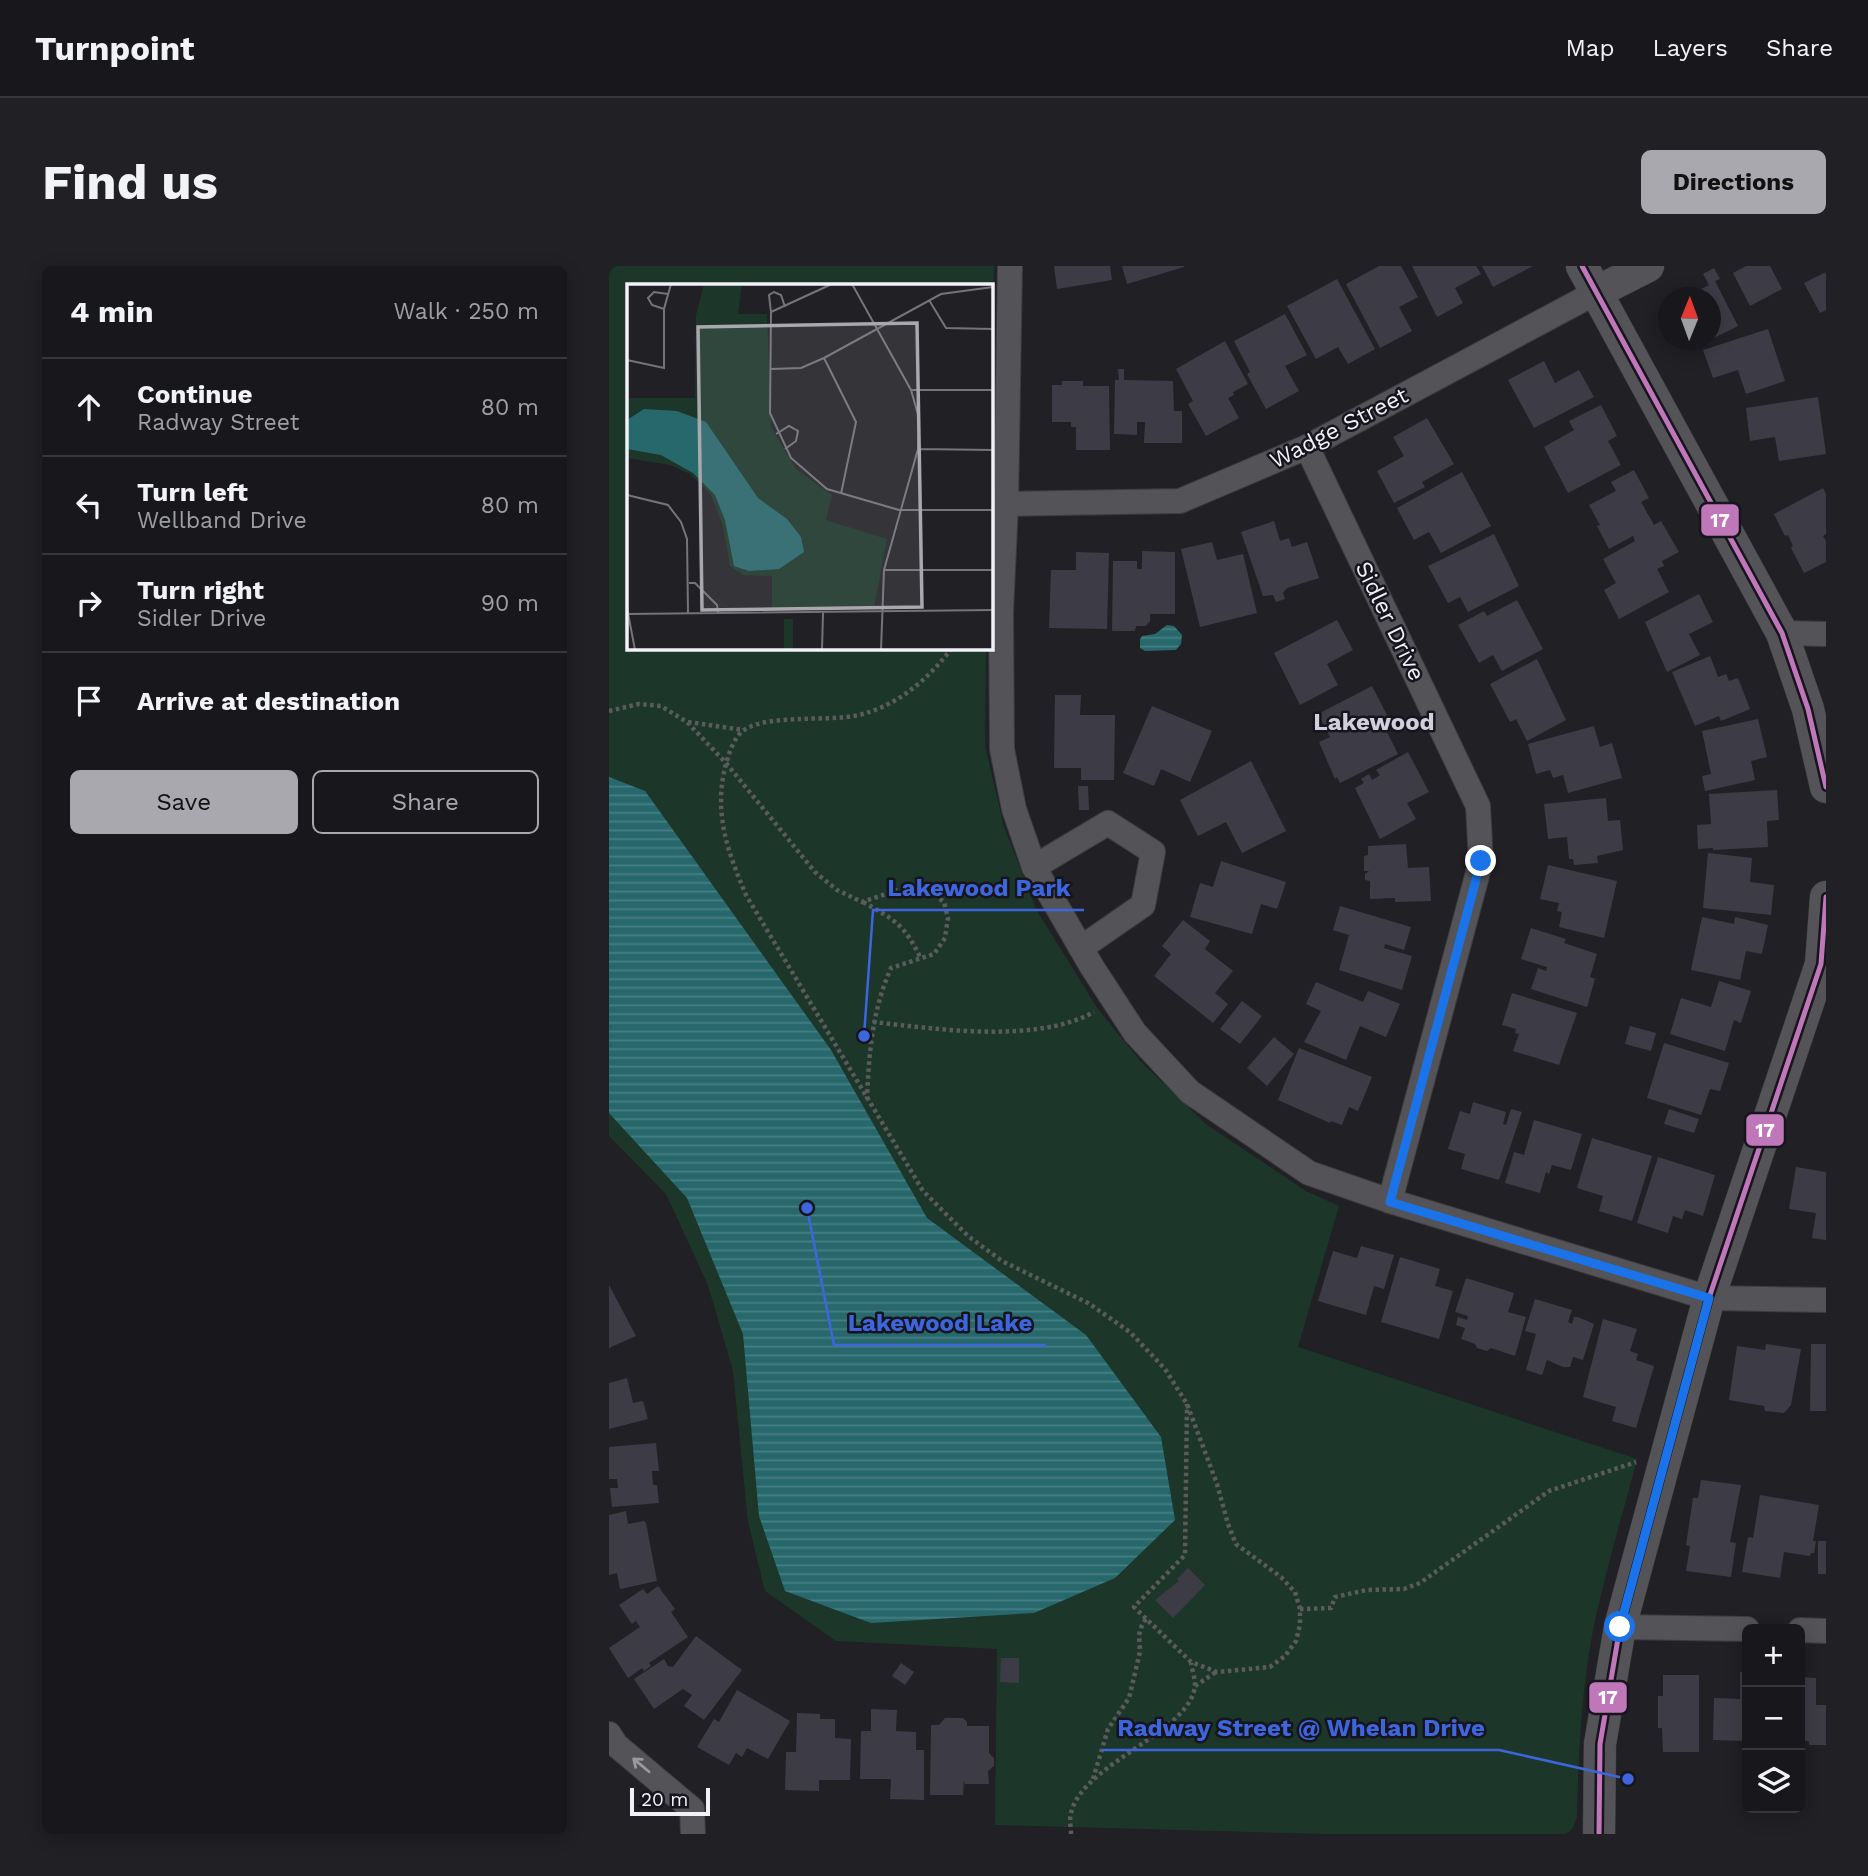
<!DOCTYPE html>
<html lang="en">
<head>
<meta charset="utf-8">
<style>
	body { margin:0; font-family:"Work Sans",sans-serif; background:#212125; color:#f1f3f6 }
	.controls { position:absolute; right:21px; bottom:21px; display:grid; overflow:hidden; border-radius:10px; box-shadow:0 4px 18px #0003 }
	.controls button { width:63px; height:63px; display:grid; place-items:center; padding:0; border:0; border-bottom:2px solid #36373b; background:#18181c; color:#f1f3f6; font:35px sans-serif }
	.compass { position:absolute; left:1049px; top:21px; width:63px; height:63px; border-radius:50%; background:#18181c; box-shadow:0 4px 18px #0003; rotate:1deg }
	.scale { position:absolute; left:21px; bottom:18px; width:80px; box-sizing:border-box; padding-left:7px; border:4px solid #f1f1f7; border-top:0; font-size:19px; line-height:24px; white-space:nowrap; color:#f1f1f7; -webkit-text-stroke:5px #16141d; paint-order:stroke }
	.stop { position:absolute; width:21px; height:21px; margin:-16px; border:5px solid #1a73e8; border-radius:50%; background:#fff }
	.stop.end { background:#1a73e8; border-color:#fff; box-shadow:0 2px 7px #0008 }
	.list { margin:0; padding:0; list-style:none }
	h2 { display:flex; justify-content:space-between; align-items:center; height:91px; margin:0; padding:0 28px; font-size:30px }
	h2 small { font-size:23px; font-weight:400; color:#9fa0a3 }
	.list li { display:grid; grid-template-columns:46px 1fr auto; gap:21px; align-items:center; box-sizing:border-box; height:98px; padding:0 28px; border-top:2px solid #36373b }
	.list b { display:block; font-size:26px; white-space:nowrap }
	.list p { margin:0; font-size:23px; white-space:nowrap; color:#9fa0a3 }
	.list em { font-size:23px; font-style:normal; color:#9fa0a3 }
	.actions { display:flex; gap:14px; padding:21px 28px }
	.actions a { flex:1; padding:16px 0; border:2px solid #a8a8ae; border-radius:10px; text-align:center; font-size:24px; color:#a8a8ae }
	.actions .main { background:#a8a8ae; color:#111 }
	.icon { flex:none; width:38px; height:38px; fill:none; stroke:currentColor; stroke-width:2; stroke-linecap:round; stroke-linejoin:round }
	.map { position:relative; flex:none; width:1217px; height:1568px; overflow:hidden; border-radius:10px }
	header { display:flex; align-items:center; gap:42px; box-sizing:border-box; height:98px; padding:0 35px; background:#18181c; border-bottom:2px solid #36373b }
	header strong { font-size:33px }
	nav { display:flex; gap:38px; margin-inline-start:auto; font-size:24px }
	.intro { display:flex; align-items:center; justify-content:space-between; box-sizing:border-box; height:168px; padding:0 42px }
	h1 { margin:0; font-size:49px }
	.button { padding:18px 32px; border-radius:10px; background:#a8a8ae; color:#111; font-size:24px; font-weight:700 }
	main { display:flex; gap:42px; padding:0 42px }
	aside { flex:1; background:#18181c; border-radius:10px; box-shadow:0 4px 18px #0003 }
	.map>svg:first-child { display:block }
	.park { fill:#1c372a }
	.water { fill:url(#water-rules) }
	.building { fill:#3d3c46 }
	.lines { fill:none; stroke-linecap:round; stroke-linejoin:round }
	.minor-casing { stroke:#3c3c40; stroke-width:26 }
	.tertiary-casing { stroke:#3c3c40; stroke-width:33 }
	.path { stroke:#5b5b5e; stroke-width:4.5; stroke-dasharray:3.5 3.5; stroke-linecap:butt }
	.minor { stroke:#545357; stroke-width:24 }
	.tertiary { stroke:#545357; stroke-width:32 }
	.bus-1-casing { stroke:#16141d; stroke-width:10 }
	.bus-1 { stroke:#c077ba; stroke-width:5 }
	.oneway { stroke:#9b9a9f }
	.route { stroke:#1a73e8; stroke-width:9 }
	.labels { text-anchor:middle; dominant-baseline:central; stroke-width:5; stroke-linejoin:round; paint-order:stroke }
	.street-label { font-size:23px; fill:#f1f1f7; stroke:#16141d }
	.neighbourhood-label { font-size:24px; font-weight:bold; fill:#d0cfdb; stroke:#16141d }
	.inset-road { fill:none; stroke:#747479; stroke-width:2 }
	.view { fill:#a8a8ae; fill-opacity:0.15; stroke:#a8a8ae; stroke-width:3.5 }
	.inset-edge { fill:none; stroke:#f1f1f7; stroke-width:3.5 }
	.leader { fill:none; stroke:#3d66dd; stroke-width:2.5 }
	.callout-dot { fill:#3d66dd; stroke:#16141d; stroke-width:2.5 }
	.callout-label { font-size:24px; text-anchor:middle; font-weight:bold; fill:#3d66dd; stroke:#16141d; stroke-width:5; stroke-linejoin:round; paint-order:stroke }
	.line-badge { stroke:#16141d; stroke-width:2.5 }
	.badge-label { font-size:19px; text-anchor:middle; font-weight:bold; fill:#fff }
</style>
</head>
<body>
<header>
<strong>Turnpoint</strong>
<nav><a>Map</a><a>Layers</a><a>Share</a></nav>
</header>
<div class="intro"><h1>Find us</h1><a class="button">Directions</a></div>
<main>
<aside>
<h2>4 min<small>Walk · 250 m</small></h2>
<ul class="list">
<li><svg class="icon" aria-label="ahead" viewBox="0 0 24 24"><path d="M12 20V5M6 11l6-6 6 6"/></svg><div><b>Continue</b><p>Radway Street</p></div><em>80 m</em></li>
<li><svg class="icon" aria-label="left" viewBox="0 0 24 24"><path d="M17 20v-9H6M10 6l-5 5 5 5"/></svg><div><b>Turn left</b><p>Wellband Drive</p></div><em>80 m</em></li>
<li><svg class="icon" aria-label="right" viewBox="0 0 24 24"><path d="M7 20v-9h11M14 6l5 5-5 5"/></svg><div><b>Turn right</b><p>Sidler Drive</p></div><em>90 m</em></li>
<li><svg class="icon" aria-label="arrive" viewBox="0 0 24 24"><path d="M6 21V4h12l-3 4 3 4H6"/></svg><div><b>Arrive at destination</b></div></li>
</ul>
<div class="actions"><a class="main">Save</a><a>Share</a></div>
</aside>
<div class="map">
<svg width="1217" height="1568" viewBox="0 0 1217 1568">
	<defs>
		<pattern id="water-rules" width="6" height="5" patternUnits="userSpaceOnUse" patternTransform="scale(1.75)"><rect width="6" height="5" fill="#27686d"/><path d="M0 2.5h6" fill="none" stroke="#477e83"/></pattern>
	</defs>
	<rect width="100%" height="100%" fill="#202025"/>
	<!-- park -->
	<path class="park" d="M0,0H385L382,174V19H19V382H377L376,480L395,561L428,645L489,743L532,796L598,859L697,925L730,940L689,1081L1028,1193C1011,1260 987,1333 978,1401C971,1451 969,1501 968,1551L964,1562L957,1568H715L386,1559L388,1383L227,1375L156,1325L139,1256L124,1105L99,1019L57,928L0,870Z"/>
	<!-- water -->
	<g class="water">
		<path d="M558,359L565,360L573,369L572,378L567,384L536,385L531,382V373L533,370L546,368Z"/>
		<path d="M0,511L36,525L222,784L318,952L477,1069L552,1171L566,1254L506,1312L425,1347L262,1357L176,1325L150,1250L134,1068L78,932L0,847Z"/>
	</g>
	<!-- building -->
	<g class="building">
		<path d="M445,0H501L503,14L448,23Z"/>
		<path d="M513,0H575V1L518,18Z"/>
		<path d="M770,0H792L809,31L790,41L803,65L771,82L737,18Z"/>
		<path d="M803,0H867L872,8L846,22L854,37L828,51Z"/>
		<path d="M873,0H924L884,21Z"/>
		<path d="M1137,0H1161L1173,23L1141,40L1124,7Z"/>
		<path d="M1105,2L1111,13L1106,15L1129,60L1085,82L1081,74H1101V32H1076L1100,19L1094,8Z"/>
		<path d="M1217,6V44L1211,47L1195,17Z"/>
		<path d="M728,13L766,83L739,98L729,81L707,93L678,40Z"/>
		<path d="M676,48L698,89L676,100L690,125L657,143L638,108L641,106L625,75Z"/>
		<path d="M1159,63L1176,115L1137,128L1129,104L1104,112L1094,84Z"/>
		<path d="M616,75L639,118L624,126L625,129L619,132L630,152L597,170L579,138L584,135L567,103Z"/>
		<path d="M935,95L946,117L970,104L985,131L925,162L899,114Z"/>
		<path d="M509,103H515V114L564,115L565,145H573V177H535L536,156H528V169L505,168L506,114H510Z"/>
		<path d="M453,115H474V120H500L501,184H467V161H462V156H443V119H453Z"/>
		<path d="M1209,131L1217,188L1170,195L1166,171L1141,175L1137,142Z"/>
		<path d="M992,139L1008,170L999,175L1012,199L959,227L935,181L965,164L960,155Z"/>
		<path d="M818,152L845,198L813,216L816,221L785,237L768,205L795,190L784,171Z"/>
		<path d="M1025,204L1040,232L1032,236L1045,259L1052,255L1070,286L1053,295L1055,300L1048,303L1060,326L1010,353L995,324L1007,317L994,293L1026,275L1024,270L1000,283L988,260L991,259L980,239L1007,225L1002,216Z"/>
		<path d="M853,206L882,260L832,287L820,266L805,274L788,242Z"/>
		<path d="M1214,222L1217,228V268L1214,270L1217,275V296L1195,307L1182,282L1184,280L1179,269L1176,270L1165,248Z"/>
		<path d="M665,255L671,275L680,272L683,281L698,276L710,312L678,322L674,327L676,333L667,336L664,329L654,330L632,266Z"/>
		<path d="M885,268L910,320L859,346L851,331L839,337L819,300Z"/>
		<path d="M603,276L608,294L634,288L648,347L591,361L572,283Z"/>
		<path d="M533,285L566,286V348H541V355L537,360H527L526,365H503L504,295H528V303H533Z"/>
		<path d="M467,286L500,287L498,363L440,362L442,304H467Z"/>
		<path d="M1090,328L1104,356L1080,368L1091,389L1058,406L1036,356Z"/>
		<path d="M908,334L934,383L893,405L884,389L870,397L849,359L875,345L878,350Z"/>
		<path d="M728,354L744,384L718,398L729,419L691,439L665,387Z"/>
		<path d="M1101,390L1109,411L1117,408L1120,415L1129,412L1141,443L1112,455L1110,450L1086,460L1063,406Z"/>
		<path d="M928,393L957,454L918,475L907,453L901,456L881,418Z"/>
		<path d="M763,420L779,451L765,458L768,463L775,460L789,488L731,517L728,511L726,513L710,476L721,471L709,448Z"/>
		<path d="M446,429H472L471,449H506L505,514H472V502H445Z"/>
		<path d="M543,440L603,465L581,516L552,503L545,520L514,507Z"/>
		<path d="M1149,453L1158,491L1142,495L1146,514L1096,525L1093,510L1102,508L1093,465Z"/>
		<path d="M985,460L991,481L1003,477L1013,512L959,527L954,509L944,512L941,504L927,508L919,478Z"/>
		<path d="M799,486L820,526L798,537L807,553L771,573L746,522L755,517L752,513L760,508L763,514L771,509L767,504Z"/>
		<path d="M642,495L677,565L633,587L617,556L589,570L571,534Z"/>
		<path d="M469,520H479L480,544H470Z"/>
		<path d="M1168,524L1170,554L1158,555L1159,581L1104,584V582L1089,583L1088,559L1102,558L1100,528Z"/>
		<path d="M997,532L999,555L1011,554L1014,584L988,590L989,597L965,599L964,593H960L958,571L939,573L935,538Z"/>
		<path d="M797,578L799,602L820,601L822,635L786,636V632L761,633V615L756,614V608L760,605H755V590L759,589V580Z"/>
		<path d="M1099,587L1143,592L1141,616L1165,619L1162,649L1094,642Z"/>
		<path d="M612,595L677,616L668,643L652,638L643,668L581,651L591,617L604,621Z"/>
		<path d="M939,599L1008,615L995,672L950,661L953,646L948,645L950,637L931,633Z"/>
		<path d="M731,640L802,661L795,684L776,678L775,682L803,690L793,724L730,704L740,669L724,664Z"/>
		<path d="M1093,651L1125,658L1126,651L1159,659L1153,688L1137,685L1131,714L1082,704Z"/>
		<path d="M574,654L601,675L596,683L624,705L606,727L619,738L604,757L545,710L562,688L553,680Z"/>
		<path d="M922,662L957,673L955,677L988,688L981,711L986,713L978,741L922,723L929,702L937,705L938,701L912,693Z"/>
		<path d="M1110,715L1142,725L1132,757L1125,754L1116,785L1061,768L1072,732L1102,741Z"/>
		<path d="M707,716L754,736L759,725L791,738L777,771L751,760L737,794L695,776L712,745L697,738Z"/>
		<path d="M903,727L968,747L950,799L904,785L910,768L906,767L907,763L893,759Z"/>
		<path d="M633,735L653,750L631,778L611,763Z"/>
		<path d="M1021,760L1047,767L1042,785L1016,778Z"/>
		<path d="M665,771L685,788L658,820L638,802Z"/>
		<path d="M1055,777L1120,797L1111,825L1101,823L1092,849L1038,832Z"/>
		<path d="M690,782L763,811L749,845L740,841L733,859L722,855L721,857L669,834Z"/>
		<path d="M864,836L897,846L894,858L897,859L902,843L913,846L890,914L852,903L856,888L839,883L851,845L861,848Z"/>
		<path d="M1060,843L1090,853L1085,867L1055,858Z"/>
		<path d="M925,854L973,868L962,904L943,899L940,908L937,906L931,927L896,917L905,886L915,889Z"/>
		<path d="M983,872L1043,890L1023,955L990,945L994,930L968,922Z"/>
		<path d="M1049,891L1106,909L1094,950L1076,944L1073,953L1064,950L1059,967L1028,957Z"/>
		<path d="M1187,901L1217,906V974L1203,972L1207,947L1180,943Z"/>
		<path d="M752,980L785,989L775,1023L765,1020L757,1049L709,1035L724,985L748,992Z"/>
		<path d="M791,991L831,1003L826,1020L844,1025L830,1073L772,1056Z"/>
		<path d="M857,1012L905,1027L899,1046L917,1051L906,1090L882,1082L878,1085L868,1082L866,1078L852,1073L856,1062L847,1059L849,1051L858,1054L859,1050L846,1046Z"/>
		<path d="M0,1019L27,1070L0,1082Z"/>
		<path d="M926,1033L963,1044L959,1056L963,1058L965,1051H969L985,1058L974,1094L964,1091L961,1101H954L938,1094L933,1109L917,1104L927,1068L916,1065Z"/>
		<path d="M994,1053L1028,1063L1021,1085L1029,1088L1027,1094L1045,1100L1027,1162L1003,1155L1007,1141L974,1131Z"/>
		<path d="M1157,1078L1192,1083L1182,1139L1175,1147L1156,1145L1155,1140L1120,1134L1128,1080L1156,1084Z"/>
		<path d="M1202,1078H1217V1145H1201Z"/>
		<path d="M18,1112L24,1137L34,1135L39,1153L0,1163V1117Z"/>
		<path d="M47,1177L50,1205H43L44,1219H48L50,1237L3,1241L1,1222H9L8,1213H0V1181Z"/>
		<path d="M1092,1214L1132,1219L1121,1276L1127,1277L1122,1311L1077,1305L1081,1280L1077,1279L1084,1232H1089Z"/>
		<path d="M1151,1229L1210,1239L1204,1275H1207L1205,1287H1202L1201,1290L1175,1286L1171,1312L1133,1306L1139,1271L1144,1272Z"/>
		<path d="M17,1245L19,1258L35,1255L37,1257L48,1315L11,1323L8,1307L0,1309V1249Z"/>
		<rect x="1209" y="1275" width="8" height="33"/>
		<path d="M579,1302L596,1319L564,1352L546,1334L570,1315L568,1313Z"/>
		<path d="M49,1320L66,1343L62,1346L79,1371L40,1397L42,1400L35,1405L33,1402L19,1412L0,1382L31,1361L27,1355L23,1358L10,1339L34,1323L38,1328Z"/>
		<path d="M87,1370L133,1404L95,1454L75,1440L83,1429L74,1423L45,1443L25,1413L55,1393L59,1400L64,1401Z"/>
		<path d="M392,1392H410V1417L391,1416Z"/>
		<path d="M292,1397L305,1406L296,1419L283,1410Z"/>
		<path d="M1131,1406H1138V1475L1104,1474L1105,1432L1131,1433Z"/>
		<path d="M1054,1409H1090V1486H1054L1053,1462H1049V1430H1054Z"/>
		<path d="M1191,1411L1207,1412V1439H1217V1479H1200V1475H1191Z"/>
		<path d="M128,1424L181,1455L159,1493L138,1482L133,1491L127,1487L120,1499L88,1481L105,1453L110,1456Z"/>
		<path d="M262,1443L288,1444L287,1465L307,1466V1484H315V1534L281,1533L282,1513H251L252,1465H262Z"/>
		<path d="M188,1447L211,1448V1453H226V1472L242,1473L241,1514H210V1525L176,1524L177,1486H187Z"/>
		<path d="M336,1452H354L358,1456V1460H380V1487L385,1492V1500L379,1505L380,1518H356L355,1515L354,1529H321L322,1459H330Z"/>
	</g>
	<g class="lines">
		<!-- minor casing -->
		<g class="minor-casing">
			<g id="minor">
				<path d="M401,0L397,238L392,346L393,483L405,543L425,601L483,701L526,767L581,826L700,907L781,935L1100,1032L1217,1034"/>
				<path d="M698,181L869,540L872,595L781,935"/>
				<path d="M397,238L571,235L698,181L986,27"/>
				<path d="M1173,367L1217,368"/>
				<path d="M425,601L499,557L544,586L534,639L472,682"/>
				<path d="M1011,1361L1138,1363"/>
				<path d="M1191,1364L1217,1365"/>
				<path d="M0,1468L7,1479L83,1543L84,1568"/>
			</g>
		</g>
		<!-- tertiary casing -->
		<g class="tertiary-casing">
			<g id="tertiary">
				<path d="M973,0L1173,367L1199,443L1217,521"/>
				<path d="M986,27L1039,0"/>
				<path d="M990,1568L991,1478L1011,1361L1100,1032L1212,698L1217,631"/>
			</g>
		</g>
		<!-- path -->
		<g class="path">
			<path d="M343,382C319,413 290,439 250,449C232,453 211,452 192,453C174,454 151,454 135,464C127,469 122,482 119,491C103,542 117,582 137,629L314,925L359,970L393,995L479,1037L521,1066L556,1103L578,1138L608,1218L619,1258L627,1278L672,1311L686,1326L691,1343V1359L687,1375L676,1390L661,1401L608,1406L582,1396L525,1341L576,1289L578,1138"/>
			<path d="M0,445L30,438L52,440L78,456L117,497L206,606L228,624L253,636L298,621L320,625L335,636L339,652L336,672L325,688L282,702C263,745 260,787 258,833"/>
			<path d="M79,456L134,464"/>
			<path d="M254,636C286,654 296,659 312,693"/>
			<path d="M264,756C329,763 426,778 485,746"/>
			<path d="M691,1343L722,1342L726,1331L758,1324L795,1323L811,1317L940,1225L1027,1196"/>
			<path d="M586,1420L607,1406"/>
			<path d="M484,1513L499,1463L520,1432L531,1386L530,1369L533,1359L537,1353"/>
			<path d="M462,1568C462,1561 460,1553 462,1547C473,1497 585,1465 586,1418C586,1412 583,1404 582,1397"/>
		</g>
		<!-- minor -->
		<use href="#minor" class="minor"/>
		<!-- tertiary -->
		<use href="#tertiary" class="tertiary"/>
		<!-- bus-1 casing -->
		<g class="bus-1-casing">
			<g id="bus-1">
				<path d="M973,0L1173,367L1199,443L1217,521"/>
				<path d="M990,1568L991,1478L1011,1361L1100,1032L1212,698L1217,631"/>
			</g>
		</g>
		<!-- bus-1 -->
		<use href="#bus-1" class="bus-1"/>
	</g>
	<!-- one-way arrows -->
	<defs><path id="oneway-shaft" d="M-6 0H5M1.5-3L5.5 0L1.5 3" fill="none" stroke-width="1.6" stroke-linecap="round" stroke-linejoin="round" transform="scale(1.75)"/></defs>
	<use class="oneway" href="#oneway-shaft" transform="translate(32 1499) rotate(-140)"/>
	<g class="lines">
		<!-- route -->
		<path class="route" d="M872,595L781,936L1100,1032L1011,1361"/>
	</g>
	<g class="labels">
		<!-- street labels -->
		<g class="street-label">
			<text transform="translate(730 162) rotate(-27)">Wadge Street</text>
			<text transform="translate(781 355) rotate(64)">Sidler Drive</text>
		</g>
		<!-- neighbourhood labels -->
		<g class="neighbourhood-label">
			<text x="765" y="456">Lakewood</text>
		</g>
	</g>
	<!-- overview -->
	<g transform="translate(18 18)">
		<rect width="366" height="366" fill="#202025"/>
		<path d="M77,0H115L111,30H140L144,143L169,185L205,211L199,236L260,255L247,324H145V292L116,291L103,282L96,242L84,211L63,190L43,181L0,174V114H68L69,31ZM157,335H166V366H157Z" fill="#1c372a"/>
		<path d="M17,125L50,127L79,138L131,214L160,235L174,253L177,268L152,285L122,287L107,282L98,236L88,211L66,189L34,171L0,165V136Z" fill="#27686d"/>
		<path class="inset-road" d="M205,0L144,28L143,129L164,174L200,205L272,226H366M225,0L284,106L292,134L291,165L257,286L254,366M302,16L319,44L366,45M37,25L25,21L21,14L27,8L41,10M144,28L142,11L147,8L154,11L158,23M197,74L229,138L214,210M0,76L37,84V25L44,0M143,85L174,84L197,74L314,10L366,3M284,106H366M149,150L162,142L171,147L169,157L158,165M291,165L366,166M0,211L41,221L54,238L60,255L61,329M257,286H366M62,299H68L90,321L91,329M0,324L8,366M0,330L366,326M195,366L196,329"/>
		<path class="view" d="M290,39L295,323L75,326L71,43Z"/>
		<rect width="366" height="366" class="inset-edge"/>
	</g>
	<!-- callouts -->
	<path class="leader" d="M255 770L264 644H475M198 942L225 1079H437M1019 1513L890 1484H493"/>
	<g class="callout-dot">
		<circle cx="255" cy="770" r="7"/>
		<circle cx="198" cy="942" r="7"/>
		<circle cx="1019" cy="1513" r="7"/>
	</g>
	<g class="callout-label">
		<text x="370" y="630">Lakewood Park</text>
		<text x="331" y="1065">Lakewood Lake</text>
		<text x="692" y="1470">Radway Street @ Whelan Drive</text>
	</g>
	<g class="line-badge">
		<rect x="1091" y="237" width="40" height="34" rx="7" fill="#c077ba"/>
		<rect x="1136" y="847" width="40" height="34" rx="7" fill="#c077ba"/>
		<rect x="979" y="1415" width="40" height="33" rx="7" fill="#c077ba"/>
	</g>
	<g class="badge-label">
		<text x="1111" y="261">17</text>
		<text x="1156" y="871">17</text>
		<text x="999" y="1438">17</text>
	</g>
</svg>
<div class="controls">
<button>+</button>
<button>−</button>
<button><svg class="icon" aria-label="layers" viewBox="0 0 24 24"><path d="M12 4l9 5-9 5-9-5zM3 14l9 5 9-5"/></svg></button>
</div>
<svg class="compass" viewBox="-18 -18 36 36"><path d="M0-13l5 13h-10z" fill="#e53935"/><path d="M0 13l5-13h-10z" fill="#9fa0a3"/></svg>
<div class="scale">20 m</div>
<div class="stop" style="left:1011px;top:1361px"></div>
<div class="stop end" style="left:872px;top:595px"></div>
</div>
</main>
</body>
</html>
